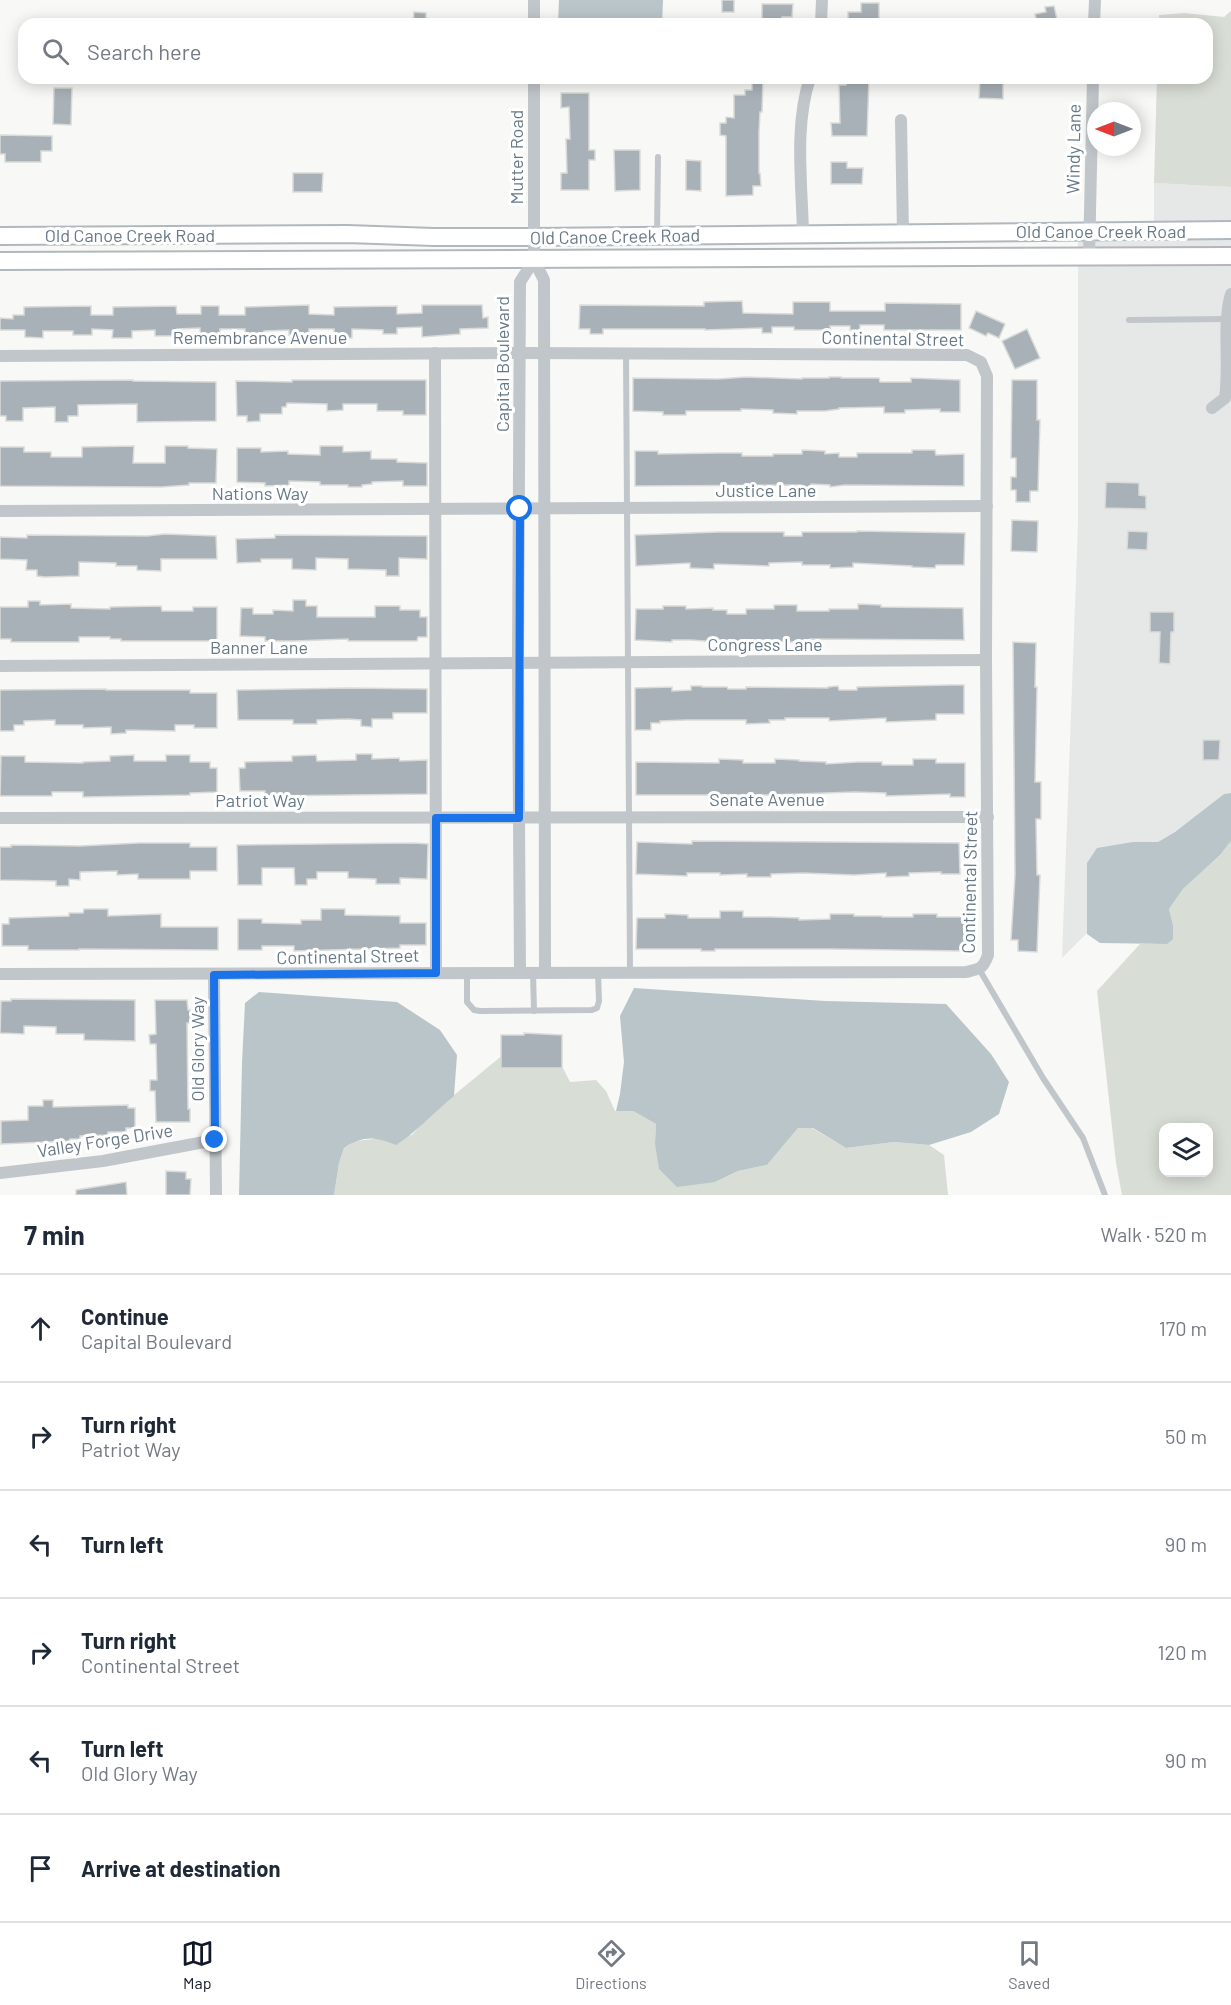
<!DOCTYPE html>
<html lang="en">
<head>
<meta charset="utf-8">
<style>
	body { margin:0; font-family:Barlow,sans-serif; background:#f2f2f3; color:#1f2937 }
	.controls { position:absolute; right:18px; bottom:18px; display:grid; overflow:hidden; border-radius:12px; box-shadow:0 3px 15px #0003 }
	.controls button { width:54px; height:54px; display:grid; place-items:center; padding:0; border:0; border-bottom:2px solid #e0e1e3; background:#fff; color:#1f2937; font:30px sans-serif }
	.compass { position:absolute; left:1087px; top:102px; width:54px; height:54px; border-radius:50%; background:#fff; box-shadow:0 3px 15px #0003; rotate:270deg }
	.stop { position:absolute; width:18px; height:18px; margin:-14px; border:4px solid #1a73e8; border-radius:50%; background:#fff }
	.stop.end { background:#1a73e8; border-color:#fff; box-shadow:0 2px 6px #0008 }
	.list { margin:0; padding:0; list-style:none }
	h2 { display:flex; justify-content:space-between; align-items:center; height:78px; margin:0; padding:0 24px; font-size:26px }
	h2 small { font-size:20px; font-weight:400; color:#747a83 }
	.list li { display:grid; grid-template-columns:39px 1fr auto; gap:18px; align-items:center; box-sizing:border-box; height:108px; padding:0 24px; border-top:2px solid #e0e1e3 }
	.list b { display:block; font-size:22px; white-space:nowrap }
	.list p { margin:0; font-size:20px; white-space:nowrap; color:#747a83 }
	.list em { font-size:20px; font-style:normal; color:#747a83 }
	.icon { flex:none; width:33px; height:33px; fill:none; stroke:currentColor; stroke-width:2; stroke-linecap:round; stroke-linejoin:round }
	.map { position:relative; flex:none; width:1231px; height:1195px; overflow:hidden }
	.search { position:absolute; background:#fff; box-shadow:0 3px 15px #0003; left:18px; right:18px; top:18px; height:66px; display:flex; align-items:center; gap:15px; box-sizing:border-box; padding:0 21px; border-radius:18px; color:#747a83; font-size:22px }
	.sheet { height:726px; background:#fff }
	nav { display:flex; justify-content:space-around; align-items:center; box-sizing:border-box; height:84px; border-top:2px solid #e0e1e3; background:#fff; font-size:16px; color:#747a83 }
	nav a { display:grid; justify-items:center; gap:3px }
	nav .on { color:#111827 }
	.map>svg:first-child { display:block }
	.built { fill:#e6e7e7 }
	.green { fill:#d8ddd5; fill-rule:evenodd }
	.water { fill:#b9c5c9 }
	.building { fill:#a8b1b7; stroke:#dadad8; stroke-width:1.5 }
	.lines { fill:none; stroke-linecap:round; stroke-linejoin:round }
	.secondary-casing { stroke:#b1b8bd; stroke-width:20 }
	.service { stroke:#c1c6ca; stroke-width:6 }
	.minor { stroke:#c1c6ca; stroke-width:12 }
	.secondary { stroke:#fff; stroke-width:16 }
	.route { stroke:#1a73e8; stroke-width:8 }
	.labels { text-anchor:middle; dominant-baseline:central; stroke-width:6; stroke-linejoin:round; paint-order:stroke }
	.street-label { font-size:18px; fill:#677987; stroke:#fff }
</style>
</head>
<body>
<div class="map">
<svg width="1231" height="1195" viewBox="0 0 1231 1195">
	<rect width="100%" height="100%" fill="#f8f8f6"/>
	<!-- built -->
	<g class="built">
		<path d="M1154,183L1231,187V224H1154Z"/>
		<path d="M1231,236V250L1078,251V237Z"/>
		<path d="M1231,262V793L1224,794L1175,832L1158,842H1133L1087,863V933L1062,958L1078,525V263Z"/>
	</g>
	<!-- green -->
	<g class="green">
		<path d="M1231,11V187L1154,183L1157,78H1207V24H1159V15L1184,13L1224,17Z"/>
		<path d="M1231,841V1195H1122L1116,1163L1097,991L1140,944H1167L1173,925L1169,909L1183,889L1220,855ZM1164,1128H1208V1172H1164Z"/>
		<path d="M554,1050L570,1082L596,1080L606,1091L615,1111H633L656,1124L655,1143L715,1182L738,1171L767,1165L798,1128H812L846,1148L894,1142L929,1145L944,1155L948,1195H334L339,1163L344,1148L355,1141L412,1135L431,1114L504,1054Z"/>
	</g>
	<!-- water -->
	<g class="water">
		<path d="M559,0H663L662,24H558Z"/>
		<path d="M1231,793V841L1220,855L1183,889L1169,909L1173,925V939L1167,944L1100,943L1087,934V863L1097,848L1133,842H1158L1175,832L1224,794Z"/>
		<path d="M634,988L825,1001L946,1004L991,1054L1009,1082L999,1114L971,1132L929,1145L894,1142L846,1148L813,1128H798L767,1165L738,1171L715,1182L677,1187L659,1169L655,1143L656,1124L633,1111H616L620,1094L624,1062L620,1016Z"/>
		<path d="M259,992L397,1002L440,1030L457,1055L454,1096C434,1112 418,1131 396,1145C375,1137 364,1135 344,1148L339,1163L334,1195H239L242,1063L245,1003Z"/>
	</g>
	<!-- building -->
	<g class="building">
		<rect x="722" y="0" width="12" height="12"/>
		<path d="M861,3H879V24H848V12H861Z"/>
		<path d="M762,4H793L792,17H782V24H762Z"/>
		<path d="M1054,6L1058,24H1037L1035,14L1046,12L1045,7Z"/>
		<path d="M414,12L426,13V24H413Z"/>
		<path d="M752,78H763L762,112H760L759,132V173H760L761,186H753V195L726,196V136L720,135V123H726V117L734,118V95H745V90H752Z"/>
		<path d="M846,78H869L867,136H832L831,123H840L839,85H846Z"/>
		<path d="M980,78H1003V99L979,98Z"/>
		<path d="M54,88H72L71,125L53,124Z"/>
		<path d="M561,93H589V150H595V160H589V190H561V173H567L566,139H570L569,107L561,108Z"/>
		<path d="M0,135L52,136V151H41V162H5V154H0Z"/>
		<path d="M614,150H640V190L615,191Z"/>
		<path d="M686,160L701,161V191L686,190Z"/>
		<path d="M831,162H847V168H863L862,184H831Z"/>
		<path d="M293,173H323L322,192H293Z"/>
		<path d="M742,301L743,313L793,314V302H830V311H885V303L961,304V330H884V325H860V330H850V326H830L831,330H794V327H772V333H762V328L705,330V329H603V334H590V329H579L580,305L704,306V302Z"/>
		<path d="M309,305V314L334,315V307L397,306V314L422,313V305H482L483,318L488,317V328L460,329V334L422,337V327L397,328V334H383V330L352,329V338H334V329H309V334L289,335V330L264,331V338H245V329H220V338H200V328L177,329V336H155V330L132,331V338H112L113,330L92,329V335H73V331H43V338L25,337V330H0V318L13,319V315H24V307L91,306V315H113V307L176,306L177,314H201V306H219V315H245V307Z"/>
		<path d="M976,311L1005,324L999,338L988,333L986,336L969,328Z"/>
		<path d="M1027,329L1040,358L1015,369L1002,341Z"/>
		<path d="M746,377L802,379V378H829V377H841V378H879L880,382H911V378L960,380V412H940V409L905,410V413H884V407L839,408V409L825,411H797V414L773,413V410L741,409V411H686V415H663V412L633,411V378L718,379Z"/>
		<path d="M133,380V381L216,382V421L137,422V404L78,405V416H68V422H55V407L23,408V421H6V416H0V381Z"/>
		<path d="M292,380H426V415H403V411H377V404H343V410L327,411V404L287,403L286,407H282V414H260V421L247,422V416H237L236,381L292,382Z"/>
		<path d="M1012,380H1037V420H1040L1038,491H1030V502H1016V490H1011V477H1016V458H1011Z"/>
		<path d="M134,446L133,463H165V446H188V448L217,449L216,483H189V485L161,487L0,486V447H24V452H51V457H82V447Z"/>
		<path d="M320,446H343V452L371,451V459H397V462L427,463V486H403V481L372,482V484L362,485V487H348V485H320V482L289,481V485L265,486V483L237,482V448H261V452L288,451V454L320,455Z"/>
		<path d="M802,450L825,451V454L839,453V457H857V453H912V450H935L936,455L964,454V486L845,485L830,487V485L811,484V488H801V485L635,486V451H658V454L718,453H742V456H773V454H802Z"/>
		<path d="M1106,482L1139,483V495L1146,496V509L1105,508Z"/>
		<path d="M1012,520L1038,521L1037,552L1011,551Z"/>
		<path d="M857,531L965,533L964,565H936L935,568L912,567V566L853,563V567L830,568V565H802V562L769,563V566L714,564V569L690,568V563L636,566L635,535L719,532H784V536H802V532H857Z"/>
		<path d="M1128,531L1148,532L1147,550L1127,549Z"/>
		<path d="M165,534L216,536L217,559H161V571L137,570V566H116V563L79,562V576L45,577L37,576V570H26L27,560L0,559V537L27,538V535L147,536Z"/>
		<path d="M275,535L427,536V559L399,558V576H386V570L348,569V559L316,558V570L292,569V559H261V562L237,563L236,539L275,538Z"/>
		<path d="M293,600H306V606H317V617H375V606H400V610H420V617H427V637H418L417,641H348V639L293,641H265V637L240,636L241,608H253V614H273V610L293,611Z"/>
		<path d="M28,601H40V605L71,604V608L110,609V607L161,606L162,611H193V607H217V641H121V639H110V637H79V642H11V639H0V607H28Z"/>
		<path d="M858,604L881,605V607L963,608L964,640L810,639V642H774V640H755V642L731,643L691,640H672V642L635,640L636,609H663V606H686V609L713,608V610H727V614H746V609H774V605H797V611H829V609H858Z"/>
		<path d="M1150,612H1174V632H1171L1170,664L1159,663L1160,632H1150Z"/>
		<path d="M1013,642L1036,643L1035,687H1037L1035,782H1041V819H1036L1037,875H1040L1037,952L1018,951V940H1011L1015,875Z"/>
		<path d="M950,685H964V714H936V720L886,722V718L829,721V718H785V720H769L770,723L746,724V720H686L660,721V723H651V730H635V688L672,687V691L691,690V686H702V687H727L728,689H746V687L828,688V687L838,686L839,690H857V687Z"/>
		<path d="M348,688L427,689V713H393V719H372V727L361,726V720L348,719L317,720V724H293V720H238L237,690Z"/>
		<path d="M106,689V690H190V693H217V728H194V725H175V731L126,730V733L111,734V727L83,728V725H55V720L24,721V725H14V731H0V690Z"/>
		<path d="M1203,740H1220L1219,760H1203Z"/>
		<path d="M356,754H372V759L399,758L400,761L427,760V794L265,796V791H240L239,768H245V762L292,761V756L316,755L317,761L356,760Z"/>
		<path d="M134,755V761H166V755H190V762H210V768H217V792L190,793V795L83,797V792H52V796H0L1,756H25V762L83,763V762L110,761V756Z"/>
		<path d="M719,759L743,760V763H775V759L799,760V761L826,762V764L858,762H882V765H913V759H936V763H965V797H950V794L886,796V793L854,792L770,795H636V762L719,763Z"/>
		<path d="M692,841L959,843L960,874H941V872L909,873V876L886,877V873L854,875L803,873L771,874V877H747V874L720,875V873H687V876L636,874L637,842L692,844Z"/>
		<path d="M139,843H190V847H217V871H190V879H138V874L117,875V871L80,872V880L69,879V886H56V881L0,880V847H11V845L80,846Z"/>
		<path d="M414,843L428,844L427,879L400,878V884H376V879L348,878V872H317V879H307V885H295L294,868H262V885H238L237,845Z"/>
		<path d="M84,909H108V916L161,914V927H218V950L79,949V950H28V946H2V924H9V918L69,916V913H83Z"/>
		<path d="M321,909H345V915L400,916V923H426V945H400V948L294,951V946H262V950H238V919H262V923L301,924V920H321Z"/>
		<path d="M720,911H743V917H771L799,918V920L830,919V914H854V916H882V917H913V914H937V917H965L964,951L831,949H715V951H701V949H636L637,918H665V914L688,915V918H720Z"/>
		<path d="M11,999L135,1000V1041L84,1040V1034H56V1027L24,1026V1034L0,1033L1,1001H11Z"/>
		<path d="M155,1000H187L188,1010H190V1023H187L188,1109H190V1122H156L155,1091H150V1080H157L156,1044H150L149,1035L156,1034Z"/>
		<path d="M524,1033L562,1035V1068H501V1035H524Z"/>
		<path d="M43,1100H53V1107L128,1105V1108H135V1128H126V1132H108V1135L80,1136V1139H70V1141L1,1144V1121L28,1120V1106H43Z"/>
		<path d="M166,1171L186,1172V1179H191L190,1195H166Z"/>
		<path d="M126,1182L127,1195H76V1190Z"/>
	</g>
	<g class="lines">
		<!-- secondary casing -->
		<g class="secondary-casing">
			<g id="secondary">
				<path d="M0,236L347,234L434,237H534L1231,230"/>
				<path d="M0,261L1231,256"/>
			</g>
		</g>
		<!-- service -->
		<g class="service">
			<path d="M657,235L658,157"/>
			<path d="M1129,320L1228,319"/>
			<path d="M626,353L630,972"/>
			<path d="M979,969L1043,1078L1083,1138L1105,1195"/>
			<path d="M533,972L534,1011"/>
			<path d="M467,973V1002L474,1010L480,1011L592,1010L597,1008L599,1001L598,972"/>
		</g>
		<!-- minor -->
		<g class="minor">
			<path d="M534,24V0"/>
			<path d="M821,24L822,0"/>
			<path d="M1094,24L1095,0"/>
			<path d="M534,78V260L544,280L545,972"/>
			<path d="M901,120L903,233"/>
			<path d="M803,234C802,184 794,125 810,78"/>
			<path d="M1089,257L1093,78"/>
			<path d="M435,353L436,973"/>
			<path d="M0,356L519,353L967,355L981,362L987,376L986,660L988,955C983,969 980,969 966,972L0,974"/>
			<path d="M1212,408L1225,398C1230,364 1222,325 1231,294"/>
			<path d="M0,511L987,506"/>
			<path d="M0,666L986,660"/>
			<path d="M0,818L988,817"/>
			<path d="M520,972L518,663L520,282L534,260"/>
			<path d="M214,975L216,1195"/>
			<path d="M0,1173L103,1161L215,1140"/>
		</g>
		<!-- secondary -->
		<use href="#secondary" class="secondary"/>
	</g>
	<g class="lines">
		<!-- route -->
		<path class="route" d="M215,1140L214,975L436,973V818H519L520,509"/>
	</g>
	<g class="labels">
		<!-- street labels -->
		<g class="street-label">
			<text transform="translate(1073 149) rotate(-89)">Windy Lane</text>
			<text transform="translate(516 157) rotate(-90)">Mutter Road</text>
			<text x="1101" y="231">Old Canoe Creek Road</text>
			<text x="130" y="235">Old Canoe Creek Road</text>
			<text transform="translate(615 236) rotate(-1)">Old Canoe Creek Road</text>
			<text x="260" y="337">Remembrance Avenue</text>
			<text transform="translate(893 338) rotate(1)">Continental Street</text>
			<text transform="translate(502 364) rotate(-90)">Capital Boulevard</text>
			<text x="766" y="490">Justice Lane</text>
			<text x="260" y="493">Nations Way</text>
			<text x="765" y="644">Congress Lane</text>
			<text x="259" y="647">Banner Lane</text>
			<text x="767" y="799">Senate Avenue</text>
			<text x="260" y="800">Patriot Way</text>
			<text transform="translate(969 882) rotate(-89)">Continental Street</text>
			<text transform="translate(348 956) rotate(-1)">Continental Street</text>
			<text transform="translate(197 1049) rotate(-90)">Old Glory Way</text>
			<text transform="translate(105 1140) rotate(-9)">Valley Forge Drive</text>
		</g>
	</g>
</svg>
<div class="controls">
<button><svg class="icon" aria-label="layers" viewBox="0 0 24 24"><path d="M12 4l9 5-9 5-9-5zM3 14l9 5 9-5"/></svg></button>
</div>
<svg class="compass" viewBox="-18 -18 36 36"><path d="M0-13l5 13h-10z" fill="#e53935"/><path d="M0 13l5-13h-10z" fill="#747a83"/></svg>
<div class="stop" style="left:520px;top:509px"></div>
<div class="stop end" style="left:215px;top:1140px"></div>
<div class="search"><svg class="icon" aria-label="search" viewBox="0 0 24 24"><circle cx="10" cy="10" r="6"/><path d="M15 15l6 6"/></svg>Search here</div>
</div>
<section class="sheet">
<h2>7 min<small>Walk · 520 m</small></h2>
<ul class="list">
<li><svg class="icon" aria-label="ahead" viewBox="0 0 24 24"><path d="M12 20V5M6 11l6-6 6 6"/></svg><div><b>Continue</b><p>Capital Boulevard</p></div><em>170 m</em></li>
<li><svg class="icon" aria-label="right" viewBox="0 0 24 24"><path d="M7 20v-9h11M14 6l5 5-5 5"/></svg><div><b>Turn right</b><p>Patriot Way</p></div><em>50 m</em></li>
<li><svg class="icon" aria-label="left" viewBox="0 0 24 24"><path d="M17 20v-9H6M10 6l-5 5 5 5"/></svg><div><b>Turn left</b></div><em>90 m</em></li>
<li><svg class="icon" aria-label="right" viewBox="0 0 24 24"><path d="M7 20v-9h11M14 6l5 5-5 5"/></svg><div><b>Turn right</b><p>Continental Street</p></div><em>120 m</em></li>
<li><svg class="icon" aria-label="left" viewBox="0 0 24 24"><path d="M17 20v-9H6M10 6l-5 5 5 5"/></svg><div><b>Turn left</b><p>Old Glory Way</p></div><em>90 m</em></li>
<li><svg class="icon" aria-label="arrive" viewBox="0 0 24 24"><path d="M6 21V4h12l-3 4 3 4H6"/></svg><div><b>Arrive at destination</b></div></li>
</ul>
</section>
<nav>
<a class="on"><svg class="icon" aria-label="map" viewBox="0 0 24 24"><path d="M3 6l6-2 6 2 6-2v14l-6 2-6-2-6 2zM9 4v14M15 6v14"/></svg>Map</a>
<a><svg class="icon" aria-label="directions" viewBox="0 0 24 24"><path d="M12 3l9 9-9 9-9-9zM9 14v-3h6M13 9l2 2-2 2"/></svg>Directions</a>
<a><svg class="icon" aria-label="saved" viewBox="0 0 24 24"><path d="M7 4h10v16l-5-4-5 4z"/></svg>Saved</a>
</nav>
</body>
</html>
